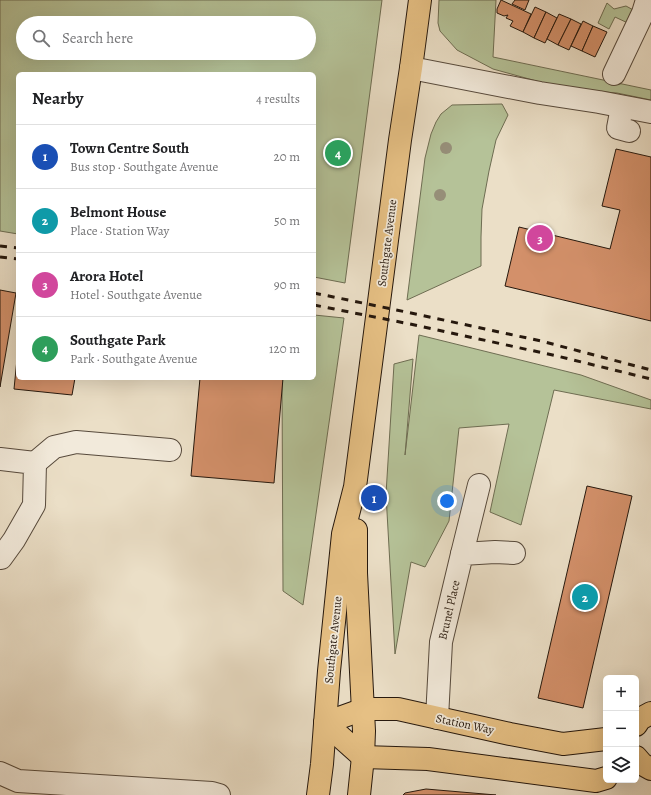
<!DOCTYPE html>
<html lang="en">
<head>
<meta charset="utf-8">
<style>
	body { margin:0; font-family:Alegreya,serif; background:#f2f2f2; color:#202124 }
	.controls { position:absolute; right:12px; bottom:12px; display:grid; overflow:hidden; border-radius:6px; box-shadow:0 4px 16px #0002 }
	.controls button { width:36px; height:36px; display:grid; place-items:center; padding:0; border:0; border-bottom:1px solid #e0e0e0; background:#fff; color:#202124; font:20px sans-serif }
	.you { position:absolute; left:447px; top:501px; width:14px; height:14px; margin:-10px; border:3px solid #fff; border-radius:50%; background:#1a73e8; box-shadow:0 0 0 6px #1a73e833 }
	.badge { display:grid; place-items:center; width:26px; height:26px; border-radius:50%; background:#8f2418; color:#fff; font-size:13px; font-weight:700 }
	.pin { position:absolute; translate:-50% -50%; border:2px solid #fff; box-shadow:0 1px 4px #0006 }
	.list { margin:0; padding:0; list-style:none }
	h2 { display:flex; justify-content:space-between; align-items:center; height:52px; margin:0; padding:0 16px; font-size:17px }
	h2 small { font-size:13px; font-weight:400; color:#757577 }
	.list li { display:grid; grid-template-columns:26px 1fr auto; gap:12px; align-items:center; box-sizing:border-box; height:64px; padding:0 16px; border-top:1px solid #e0e0e0 }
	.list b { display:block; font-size:15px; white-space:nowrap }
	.list p { margin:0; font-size:13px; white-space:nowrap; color:#757577 }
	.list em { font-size:13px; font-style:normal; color:#757577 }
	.icon { flex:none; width:22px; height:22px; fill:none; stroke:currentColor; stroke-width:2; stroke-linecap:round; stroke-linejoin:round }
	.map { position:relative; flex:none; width:651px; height:795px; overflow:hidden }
	.search { position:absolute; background:#fff; box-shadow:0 4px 16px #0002; left:16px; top:16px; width:300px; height:44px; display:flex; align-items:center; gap:10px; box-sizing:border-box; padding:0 14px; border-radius:22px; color:#757577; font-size:15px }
	.panel { position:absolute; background:#fff; box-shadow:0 4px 16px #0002; left:16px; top:72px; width:300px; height:308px; border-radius:6px }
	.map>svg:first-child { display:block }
	.green { fill:#b5c298; stroke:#6e6d52; fill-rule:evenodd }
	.building { fill:#d3906a; stroke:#26180d }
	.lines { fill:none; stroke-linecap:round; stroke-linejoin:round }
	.minor-casing { stroke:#574a3c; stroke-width:24 }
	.major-casing { stroke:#26180d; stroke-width:24 }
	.minor { stroke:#f2eadb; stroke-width:22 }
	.major { stroke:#e6c084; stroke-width:22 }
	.rail { stroke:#26180d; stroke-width:3; stroke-dasharray:7 7; stroke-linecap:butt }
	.tree { fill:#968e78 }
	.labels { text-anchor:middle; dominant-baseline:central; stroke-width:3.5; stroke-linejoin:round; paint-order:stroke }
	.street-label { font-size:12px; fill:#26180d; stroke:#f2eadb }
</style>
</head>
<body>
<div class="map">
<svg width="651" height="795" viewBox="0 0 651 795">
	<rect width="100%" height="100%" fill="#ebdfc7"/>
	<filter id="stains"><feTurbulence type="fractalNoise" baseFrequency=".005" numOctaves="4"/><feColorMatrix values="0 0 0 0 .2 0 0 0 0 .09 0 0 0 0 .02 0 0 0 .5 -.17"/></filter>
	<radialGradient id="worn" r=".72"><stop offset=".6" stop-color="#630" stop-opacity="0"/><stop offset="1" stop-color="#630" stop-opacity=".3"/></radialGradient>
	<!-- green -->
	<g class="green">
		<path d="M0,0H382L345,283L314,277V74H18V234L0,231ZM23,23H309V53H23Z"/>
		<path d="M439,0H496L493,57L651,90V100L617,93L580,90L540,82L493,69L457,50L440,31L438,23Z"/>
		<path d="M607,3L614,9L626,6L637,12L630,24L615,17L609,29L598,23Z"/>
		<path d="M502,104L508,115L496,140L489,171L482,209L481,237V266L407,300L425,158L431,134L436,122L441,114L452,105Z"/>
		<path d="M314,315L344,318L303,605L283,591L282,378H314Z"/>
		<path d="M419,335L581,375L651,400V409L554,390L521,525L490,512L509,424L459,428L449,521L425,567L411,562L395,654L386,494L394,364L413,359L405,455Z"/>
	</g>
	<!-- building -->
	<g class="building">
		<path d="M501,0L531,14L523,32L510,26L513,21L506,18L508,15L504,16L497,13V9Z"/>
		<path d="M515,0H529L525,10L512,4Z"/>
		<path d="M535,7L546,12L534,38L523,32Z"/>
		<path d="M546,12L557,18L545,43L534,38Z"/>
		<path d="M559,14L571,19L558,45L547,39Z"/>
		<path d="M571,19L581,24L569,50L558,45Z"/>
		<path d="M583,21L593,26L582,51L571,46Z"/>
		<path d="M593,26L607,32L595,57L582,51Z"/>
		<path d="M616,149L651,157V321L505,286L519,227L610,249L620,210L602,206Z"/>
		<path d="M0,290L16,293L0,387Z"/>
		<path d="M18,349V378H75L72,395L14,389Z"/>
		<path d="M200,378H283L274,483L191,476Z"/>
		<path d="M587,486L632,496L583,708L538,698Z"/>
		<path d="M426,789L496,795H403L405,793Z"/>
	</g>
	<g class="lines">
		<!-- minor casing -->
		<g class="minor-casing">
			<g id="minor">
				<path d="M411,68L540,93L599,102L651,112"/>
				<path d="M614,74L643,13L647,0"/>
				<path d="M622,107L618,128L629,131"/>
				<path d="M0,459L35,463L34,505L14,540L1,558"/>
				<path d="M35,463L54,447L76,442L170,450"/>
				<path d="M462,554L479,485"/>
				<path d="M437,718L441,642L462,554L495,552L514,553"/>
				<path d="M0,773L18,781L212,793L219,795"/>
			</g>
		</g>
		<!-- major casing -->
		<g class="major-casing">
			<g id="major">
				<path d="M356,530V573L364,731L363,757L359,795"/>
				<path d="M325,723L364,709H398L510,734L563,744L606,739"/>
				<path d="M325,723L363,757"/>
				<path d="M636,725L640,719L651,713"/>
				<path d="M363,757L428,759L596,781L606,778"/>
				<path d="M636,757L642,764L651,769"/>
				<path d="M318,795L322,764L329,671L343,534L355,487L400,140L411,68L420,0"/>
			</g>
		</g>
		<!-- minor -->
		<use href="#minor" class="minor"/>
		<!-- major -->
		<use href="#major" class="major"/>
		<!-- rail -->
		<g class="rail">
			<path d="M0,246L18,248"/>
			<path d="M0,257L18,259"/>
			<path d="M314,293L411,313L541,341L651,370"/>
			<path d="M314,305L410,324L557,356L651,379"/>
		</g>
	</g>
	<!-- trees -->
	<g class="tree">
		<circle cx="446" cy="148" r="6"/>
		<circle cx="440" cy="195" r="6"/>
	</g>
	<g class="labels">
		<!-- street labels -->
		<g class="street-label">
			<text transform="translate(387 243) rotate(-83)">Southgate Avenue</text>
			<text transform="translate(449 610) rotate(-77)">Brunel Place</text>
			<text transform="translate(333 640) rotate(-84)">Southgate Avenue</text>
			<text transform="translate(465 724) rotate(12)">Station Way</text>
		</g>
	</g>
	<rect width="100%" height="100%" filter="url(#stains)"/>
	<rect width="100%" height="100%" fill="url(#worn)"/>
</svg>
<div class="controls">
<button>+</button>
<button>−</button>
<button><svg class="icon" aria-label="layers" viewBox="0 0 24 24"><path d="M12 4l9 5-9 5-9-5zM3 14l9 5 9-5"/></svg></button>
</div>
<div class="you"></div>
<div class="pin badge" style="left:374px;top:498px;background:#1a4fb4">1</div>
<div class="pin badge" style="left:585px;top:597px;background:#0f9aa8">2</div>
<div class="pin badge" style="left:540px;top:238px;background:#d1479c">3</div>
<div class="pin badge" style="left:338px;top:153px;background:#2e9e5b">4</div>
<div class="search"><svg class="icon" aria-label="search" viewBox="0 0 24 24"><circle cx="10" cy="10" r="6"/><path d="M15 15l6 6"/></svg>Search here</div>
<section class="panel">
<h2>Nearby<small>4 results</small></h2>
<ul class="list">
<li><span class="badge" style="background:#1a4fb4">1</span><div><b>Town Centre South</b><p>Bus stop · Southgate Avenue</p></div><em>20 m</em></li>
<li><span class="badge" style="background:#0f9aa8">2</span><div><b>Belmont House</b><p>Place · Station Way</p></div><em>50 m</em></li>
<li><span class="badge" style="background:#d1479c">3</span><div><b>Arora Hotel</b><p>Hotel · Southgate Avenue</p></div><em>90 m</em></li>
<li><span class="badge" style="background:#2e9e5b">4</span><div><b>Southgate Park</b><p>Park · Southgate Avenue</p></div><em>120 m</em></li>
</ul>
</section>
</div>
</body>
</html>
